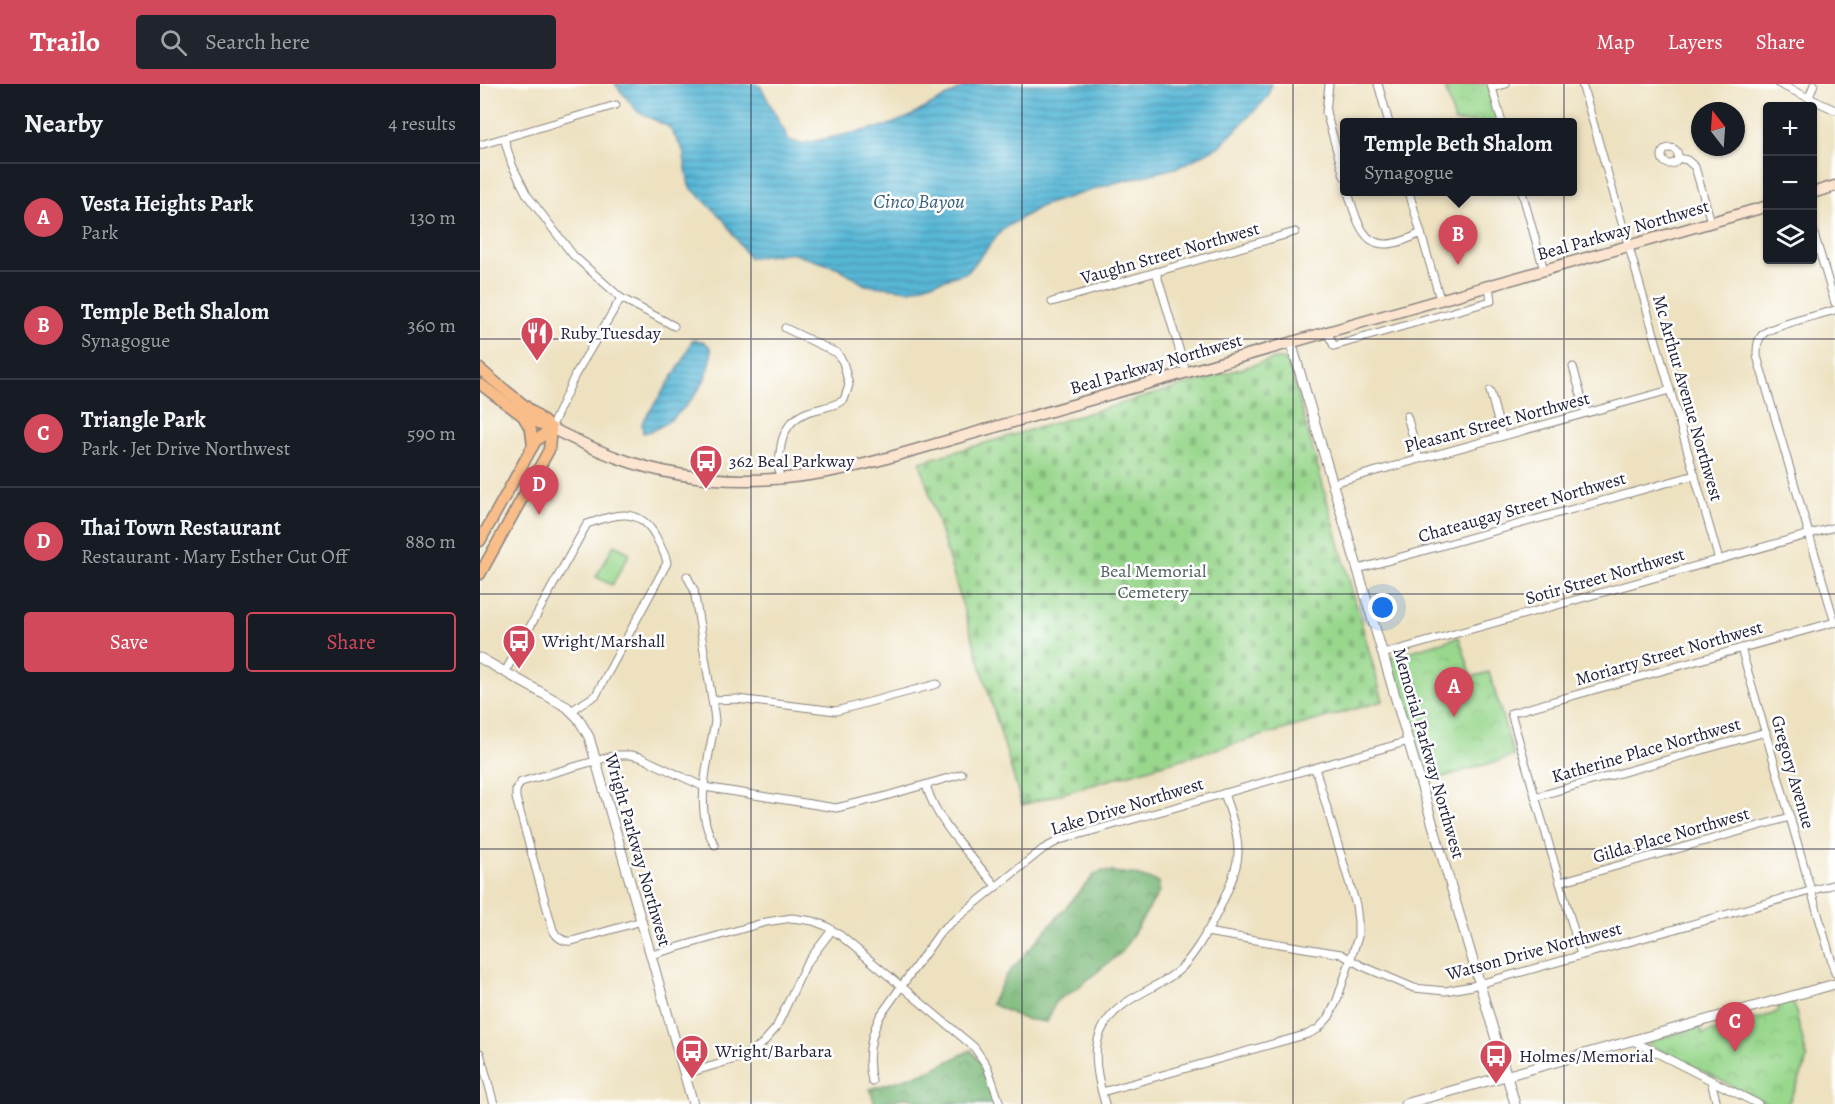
<!DOCTYPE html>
<html lang="en">
<head>
<meta charset="utf-8">
<style>
	body { margin:0; font-family:Alegreya,serif; background:#20242c; color:#f1f3f6 }
	.controls { position:absolute; right:18px; top:18px; display:grid; overflow:hidden; border-radius:6px; box-shadow:0 2px 4px #0004 }
	.controls button { width:54px; height:54px; display:grid; place-items:center; padding:0; border:0; border-bottom:2px solid #363941; background:#171b24; color:#f1f3f6; font:30px sans-serif }
	.compass { position:absolute; left:1211px; top:18px; width:54px; height:54px; border-radius:50%; background:#171b24; box-shadow:0 2px 4px #0004; rotate:343deg }
	.you { position:absolute; left:903px; top:524px; width:21px; height:21px; margin:-15px; border:4px solid #fff; border-radius:50%; background:#1a73e8; box-shadow:0 0 0 9px #1a73e833 }
	.badge { display:grid; place-items:center; width:39px; height:39px; border-radius:50%; background:#d1495b; color:#fff; font-size:20px; font-weight:700 }
	.pin { position:absolute; translate:-50% -50px; filter:drop-shadow(0 2px 3px #0008) }
	.pin::after { content:''; position:absolute; top:32px; width:21px; height:18px; background:inherit; clip-path:polygon(0 0,100% 0,50% 100%) }
	.popup { position:absolute; left:860px; top:34px; width:237px; height:78px; box-sizing:border-box; display:grid; place-content:center; border-radius:6px; background:#171b24; filter:drop-shadow(0 2px 4px #0005); font-size:20px; white-space:nowrap; color:#9ea1a6 }
	.popup b { font-size:22px; color:#f1f3f6 }
	.popup::after { content:''; position:absolute; left:50%; top:100%; margin-left:-12px; border:12px solid transparent; border-top-color:#171b24 }
	.list { margin:0; padding:0; list-style:none }
	h2 { display:flex; justify-content:space-between; align-items:center; height:78px; margin:0; padding:0 24px; font-size:26px }
	h2 small { font-size:20px; font-weight:400; color:#9ea1a6 }
	.list li { display:grid; grid-template-columns:39px 1fr auto; gap:18px; align-items:center; box-sizing:border-box; height:108px; padding:0 24px; border-top:2px solid #363941 }
	.list b { display:block; font-size:22px; white-space:nowrap }
	.list p { margin:0; font-size:20px; white-space:nowrap; color:#9ea1a6 }
	.list em { font-size:20px; font-style:normal; color:#9ea1a6 }
	.actions { display:flex; gap:12px; padding:18px 24px }
	.actions a { flex:1; padding:14px 0; border:2px solid #d1495b; border-radius:6px; text-align:center; font-size:21px; color:#d1495b }
	.actions .main { background:#d1495b; color:#fff }
	.icon { flex:none; width:33px; height:33px; fill:none; stroke:currentColor; stroke-width:2; stroke-linecap:round; stroke-linejoin:round }
	.map { position:relative; flex:none; width:1355px; height:1020px; overflow:hidden }
	header { display:flex; align-items:center; gap:36px; box-sizing:border-box; height:84px; padding:0 30px; background:#d1495b; color:#fff }
	header strong { font-size:28px }
	nav { display:flex; gap:33px; margin-inline-start:auto; font-size:21px }
	.search { width:420px; height:54px; background:#20242c; display:flex; align-items:center; gap:15px; box-sizing:border-box; padding:0 21px; border-radius:6px; color:#9ea1a6; font-size:22px }
	main { display:flex }
	aside { flex:1; background:#171b24 }
	.map>svg:first-child { display:block }
	.grass { fill:#99d78d; stroke:#5e7c64; stroke-width:1.5 }
	.forest { fill:url(#forest-crowns); stroke:#4e6d5a; stroke-width:1.5 }
	.cemetery { fill:url(#cemetery-stones); stroke:#5e7c64; stroke-width:1.5 }
	.park { fill:url(#park-crowns); stroke:#5e7c64; stroke-width:1.5 }
	.water { fill:url(#water-rules); stroke:#3c6c88; stroke-width:1.5 }
	.lines { fill:none; stroke-linecap:round; stroke-linejoin:round }
	.minor-casing { stroke:#88827e; stroke-width:9 }
	.tertiary-casing { stroke:#88827e; stroke-width:11 }
	.secondary-casing { stroke:#88827e; stroke-width:13 }
	.primary-casing { stroke:#88827e; stroke-width:13 }
	.minor { stroke:#fff; stroke-width:7 }
	.tertiary { stroke:#fff; stroke-width:9 }
	.secondary { stroke:#fce5d0; stroke-width:10 }
	.primary { stroke:#f8bd89; stroke-width:10 }
	.grid { fill:none; stroke:#22223b; stroke-width:1.5; stroke-opacity:0.55 }
	.labels { text-anchor:middle; dominant-baseline:central; stroke-width:5; stroke-linejoin:round; paint-order:stroke }
	.street-label { font-size:18px; fill:#22223b; stroke:#fff }
	.poi-label { font-size:18px; fill:#22223b; stroke:#fff; text-anchor:start }
	.park-label { font-size:18px; fill:#4c6158; stroke:#fff }
	.water-label { font-size:20px; font-style:italic; fill:#375e79; stroke:#fff }
</style>
</head>
<body>
<header>
<strong>Trailo</strong>
<div class="search"><svg class="icon" aria-label="search" viewBox="0 0 24 24"><circle cx="10" cy="10" r="6"/><path d="M15 15l6 6"/></svg>Search here</div>
<nav><a>Map</a><a>Layers</a><a>Share</a></nav>
</header>
<main>
<aside>
<h2>Nearby<small>4 results</small></h2>
<ul class="list">
<li><span class="badge">A</span><div><b>Vesta Heights Park</b><p>Park</p></div><em>130 m</em></li>
<li><span class="badge">B</span><div><b>Temple Beth Shalom</b><p>Synagogue</p></div><em>360 m</em></li>
<li><span class="badge">C</span><div><b>Triangle Park</b><p>Park · Jet Drive Northwest</p></div><em>590 m</em></li>
<li><span class="badge">D</span><div><b>Thai Town Restaurant</b><p>Restaurant · Mary Esther Cut Off</p></div><em>880 m</em></li>
</ul>
<div class="actions"><a class="main">Save</a><a>Share</a></div>
</aside>
<div class="map">
<svg width="1355" height="1020" viewBox="0 0 1355 1020">
	<defs>
		<pattern id="forest-crowns" width="20" height="18" patternUnits="userSpaceOnUse" patternTransform="scale(1.5)"><rect width="20" height="18" fill="#7ab878"/><path d="M2 6a3 3 0 1 1 6 0M12 15a3 3 0 1 1 6 0" fill="none" stroke="#649564"/></pattern>
		<pattern id="cemetery-stones" width="16" height="16" patternUnits="userSpaceOnUse" patternTransform="scale(1.5)"><rect width="16" height="16" fill="#99d78d"/><path d="M2 7V4a2 2 0 0 1 4 0v3zM10 15v-3a2 2 0 0 1 4 0v3z" fill="#84b87b"/></pattern>
		<pattern id="park-crowns" width="20" height="18" patternUnits="userSpaceOnUse" patternTransform="scale(1.5)"><rect width="20" height="18" fill="#99d78d"/><path d="M2 6a3 3 0 1 1 6 0M12 15a3 3 0 1 1 6 0" fill="none" stroke="#84b87b"/></pattern>
		<pattern id="water-rules" width="6" height="5" patternUnits="userSpaceOnUse" patternTransform="scale(1.5)"><rect width="6" height="5" fill="#57b7d6"/><path d="M0 2.5h6" fill="none" stroke="#4894af"/></pattern>
	</defs>
	<rect width="100%" height="100%" fill="#fff"/>
	<filter id="ink" filterUnits="userSpaceOnUse"><feTurbulence type="fractalNoise" baseFrequency=".0167" numOctaves="2"/><feDisplacementMap in="SourceGraphic" scale="12" xChannelSelector="R" yChannelSelector="G"/><feConvolveMatrix kernelMatrix="1 2 1 2 8 2 1 2 1" color-interpolation-filters="sRGB"/></filter>
	<filter id="wash" filterUnits="userSpaceOnUse"><feTurbulence type="fractalNoise" baseFrequency=".008" numOctaves="4" result="noise"/><feDisplacementMap in="SourceGraphic" scale="24" xChannelSelector="R" yChannelSelector="G"/><feGaussianBlur stdDeviation="1.35" result="paint"/><feColorMatrix in="noise" values="0 0 0 0 0 0 0 0 0 0 0 0 0 0 0 0 0 1.4 0 .05"/><feComposite in="paint" operator="in"/></filter>
	<g filter="url(#wash)">
		<rect width="100%" height="100%" fill="#ede1c0"/>
		<!-- grass -->
		<path class="grass" d="M134,461L150,469L132,501L116,493Z"/>
		<!-- forest -->
		<g class="forest">
			<path d="M622,787L652,790L679,798V808L642,868L596,905L576,917L567,938L544,935L511,920L526,892L614,791Z"/>
			<path d="M491,966L504,983L516,1020H439L438,1018L429,1013L395,1020L390,1005L447,988Z"/>
		</g>
		<!-- cemetery -->
		<path class="cemetery" d="M794,275H803L809,280L903,617L542,721L440,378Z"/>
		<!-- park -->
		<g class="park">
			<path d="M964,0H1008L1019,38H975Z"/>
			<path d="M979,553L992,593L1009,588L1034,672L946,698L908,574Z"/>
			<path d="M1313,916L1327,974L1324,985L1308,1020H1288L1164,958L1220,943L1222,950L1293,930L1298,927L1297,921Z"/>
		</g>
		<!-- water -->
		<g class="water">
			<path d="M135,0H277L281,3L309,56L321,60L406,42L429,33L489,0H791L788,13L740,62L699,83L631,100L561,122L523,145L488,188L430,206L385,201L359,184L311,169L269,174L243,135L209,102L203,66L189,43L158,28Z"/>
			<path d="M212,256L223,257L231,264C235,297 195,343 163,349L162,339L203,277Z"/>
		</g>
	</g>
	<g filter="url(#ink)">
		<g class="lines">
			<!-- minor casing -->
			<g class="minor-casing">
				<g id="minor">
					<path d="M849,0L846,28L864,92"/>
					<path d="M898,0L909,39"/>
					<path d="M1011,0L1022,39"/>
					<path d="M1102,0L1239,476"/>
					<path d="M1299,0L1355,26"/>
					<path d="M1012,4L1026,0"/>
					<path d="M1329,14L1334,0"/>
					<path d="M24,54L32,81L47,111L93,171L141,214L194,242"/>
					<path d="M0,61L136,21"/>
					<circle cx="1190" cy="72" r="8"/>
					<path d="M1198,74L1207,76L1215,83L1231,138"/>
					<path d="M868,108C881,153 890,175 941,149"/>
					<path d="M929,108L960,215"/>
					<path d="M1042,108L1064,186"/>
					<path d="M1332,143L1355,219"/>
					<path d="M676,188L706,288"/>
					<path d="M572,218L815,148"/>
					<path d="M1355,226C1340,231 1293,241 1283,250C1277,256 1277,263 1277,272L1355,539"/>
					<path d="M847,248L854,262L1011,217L1009,202"/>
					<path d="M1093,283L1106,329"/>
					<path d="M1010,307L1022,352"/>
					<path d="M927,332L939,375"/>
					<path d="M71,344L95,291L141,214"/>
					<path d="M299,396C299,369 298,339 328,328C340,324 353,323 364,316L369,301L363,278L357,269L305,244"/>
					<path d="M853,399L1190,306"/>
					<path d="M878,485L1215,391"/>
					<path d="M207,492L214,506L234,628L235,637C229,676 212,726 235,761"/>
					<path d="M1261,564L1355,889"/>
					<path d="M903,570L1355,443"/>
					<path d="M25,588L107,440C138,429 162,422 178,457C181,464 186,471 187,479L116,611L91,627"/>
					<path d="M233,616L257,615L356,627L457,600"/>
					<path d="M446,701C457,740 491,771 516,802"/>
					<path d="M1055,713L1286,648"/>
					<path d="M1080,798L1310,733"/>
					<path d="M162,837L92,857C83,858 77,854 73,846L36,714V706L41,698L136,671H150L160,673L224,703L356,724L399,714L482,690"/>
					<path d="M726,848L861,870L882,882L934,904L965,907L992,902L1355,800"/>
					<path d="M171,871L286,838L312,834L333,837L346,842L361,852L494,963L507,982L520,1020"/>
					<path d="M1101,871L1031,629L1355,538"/>
					<path d="M1153,957L1278,1020"/>
					<path d="M0,969L14,1020"/>
					<path d="M205,990L259,974L281,961L296,944L326,880L352,846"/>
					<path d="M392,997C386,974 390,953 400,932L462,846L563,765L580,756L929,657"/>
					<path d="M1231,997L1237,1020"/>
					<path d="M622,1008L828,950L838,945L849,933L857,916L878,853V837L876,821L835,684"/>
					<path d="M625,1020C614,980 606,946 647,918C663,907 682,900 698,887C719,870 759,794 758,767C758,748 750,728 744,709"/>
				</g>
			</g>
			<!-- tertiary casing -->
			<g class="tertiary-casing">
				<g id="tertiary">
					<path d="M811,258L1035,1020"/>
					<path d="M0,574L87,623L98,634L109,653L213,1020"/>
					<path d="M925,1020L1355,900"/>
				</g>
			</g>
			<!-- secondary casing -->
			<g class="secondary-casing">
				<g id="secondary">
					<path d="M1332,109L1355,102"/>
					<path d="M71,344C93,355 115,366 138,374C226,406 312,400 400,376L1288,122"/>
				</g>
			</g>
			<!-- primary casing -->
			<g class="primary-casing">
				<g id="primary">
					<path d="M0,285C23,306 49,323 71,344"/>
					<path d="M0,300L43,332L63,341"/>
					<path d="M43,332L51,346L53,362"/>
					<path d="M0,457L55,358L71,344"/>
					<path d="M0,490L69,366L71,344"/>
				</g>
			</g>
			<!-- minor -->
			<use href="#minor" class="minor"/>
			<!-- tertiary -->
			<use href="#tertiary" class="tertiary"/>
			<!-- secondary -->
			<use href="#secondary" class="secondary"/>
			<!-- primary -->
			<use href="#primary" class="primary"/>
		</g>
	</g>
	<!-- grid -->
	<path class="grid" d="M271,0V1020M542,0V1020M813,0V1020M1084,0V1020M0,255H1355M0,510H1355M0,765H1355"/>
	<!-- icons -->
	<defs>
		<g id="restaurant-pin" transform="scale(1.725)"><path d="M0 17L-7.5 6A9.5 9.5 0 1 1 7.5 6Z" fill="#d1495b" stroke="#fff"/><path d="M-5-6h1v4h1v-4h1v4h1v-4h1v5L-1.5 .5V6h-2V.5L-5-1ZM5-6V6H3V1.5H1.5Q1.5-4 5-6Z" fill="#fff"/></g>
		<g id="bus-pin" transform="scale(1.725)"><path d="M0 17L-7.5 6A9.5 9.5 0 1 1 7.5 6Z" fill="#d1495b" stroke="#fff"/><path d="M-5-6H5V4H4V6H2V4H-2V6H-4V4H-5ZM-3.5-4V0h7V-4ZM-3.5 1.2v1.5H-2V1.2ZM2 1.2v1.5H3.5V1.2Z" fill="#fff"/></g>
	</defs>
	<g fill-rule="evenodd">
		<use href="#restaurant-pin" x="57" y="249"/>
		<use href="#bus-pin" x="226" y="377"/>
		<use href="#bus-pin" x="39" y="557"/>
		<use href="#bus-pin" x="212" y="967"/>
		<use href="#bus-pin" x="1016" y="972"/>
	</g>
	<g class="labels">
		<!-- street labels -->
		<g class="street-label">
			<text transform="translate(1143 146) rotate(-16)">Beal Parkway Northwest</text>
			<text transform="translate(690 169) rotate(-16)">Vaughn Street Northwest</text>
			<text transform="translate(676 280) rotate(-16)">Beal Parkway Northwest</text>
			<text transform="translate(1208 314) rotate(74)">Mc Arthur Avenue Northwest</text>
			<text transform="translate(1017 338) rotate(-15)">Pleasant Street Northwest</text>
			<text transform="translate(1042 423) rotate(-16)">Chateaugay Street Northwest</text>
			<text transform="translate(1125 492) rotate(-16)">Sotir Street Northwest</text>
			<text transform="translate(1189 569) rotate(-16)">Moriarty Street Northwest</text>
			<text transform="translate(1166 666) rotate(-16)">Katherine Place Northwest</text>
			<text transform="translate(949 669) rotate(74)">Memorial Parkway Northwest</text>
			<text transform="translate(1313 688) rotate(74)">Gregory Avenue</text>
			<text transform="translate(647 722) rotate(-17)">Lake Drive Northwest</text>
			<text transform="translate(1191 751) rotate(-16)">Gilda Place Northwest</text>
			<text transform="translate(158 766) rotate(74)">Wright Parkway Northwest</text>
			<text transform="translate(1054 867) rotate(-15)">Watson Drive Northwest</text>
		</g>
		<!-- poi labels -->
		<g class="poi-label">
			<text x="80" y="249">Ruby Tuesday</text>
			<text x="249" y="377">362 Beal Parkway</text>
			<text x="62" y="557">Wright/Marshall</text>
			<text x="235" y="967">Wright/Barbara</text>
			<text x="1039" y="972">Holmes/Memorial</text>
		</g>
		<!-- park labels -->
		<g class="park-label">
			<text x="673" y="487">Beal Memorial<tspan x="673" dy="21">Cemetery</tspan></text>
		</g>
		<!-- water labels -->
		<g class="water-label">
			<text x="439" y="117">Cinco Bayou</text>
		</g>
	</g>
</svg>
<div class="controls">
<button>+</button>
<button>−</button>
<button><svg class="icon" aria-label="layers" viewBox="0 0 24 24"><path d="M12 4l9 5-9 5-9-5zM3 14l9 5 9-5"/></svg></button>
</div>
<svg class="compass" viewBox="-18 -18 36 36"><path d="M0-13l5 13h-10z" fill="#e53935"/><path d="M0 13l5-13h-10z" fill="#9ea1a6"/></svg>
<div class="you"></div>
<div class="pin badge" style="left:974px;top:633px">A</div>
<div class="pin badge" style="left:978px;top:181px">B</div>
<div class="popup"><b>Temple Beth Shalom</b>Synagogue</div>
<div class="pin badge" style="left:1255px;top:968px">C</div>
<div class="pin badge" style="left:59px;top:431px">D</div>
</div>
</main>
</body>
</html>
